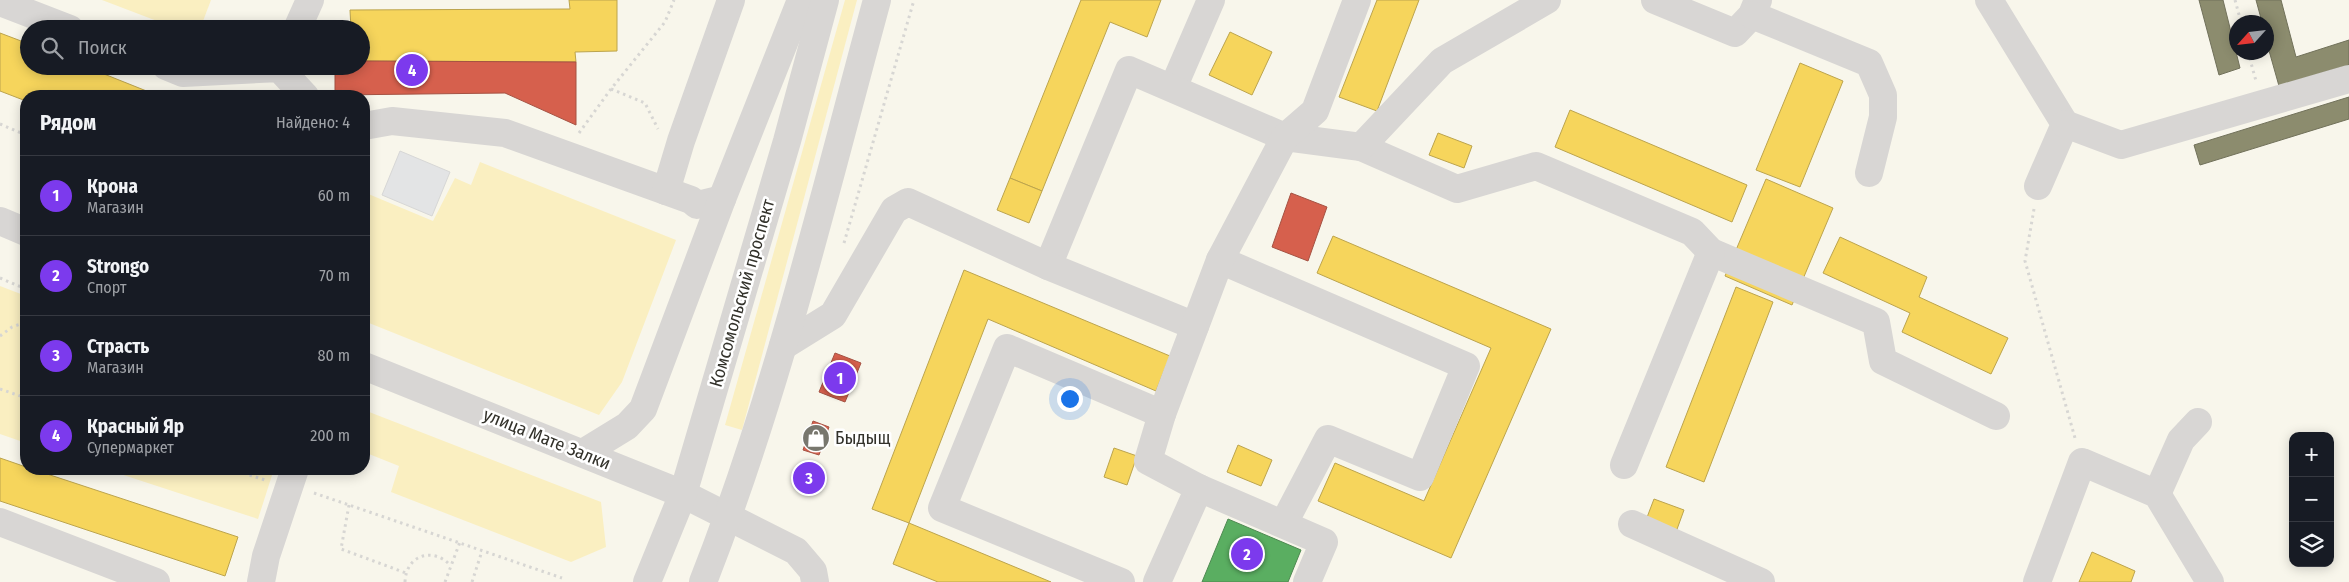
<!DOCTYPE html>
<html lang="ru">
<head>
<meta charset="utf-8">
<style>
	body { margin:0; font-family:"Fira Sans Condensed",sans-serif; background:#20242c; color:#f1f3f6 }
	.controls { position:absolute; right:15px; bottom:15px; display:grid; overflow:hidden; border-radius:10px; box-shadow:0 2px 12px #0003 }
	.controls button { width:45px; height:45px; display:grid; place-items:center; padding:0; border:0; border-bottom:1px solid #363941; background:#171b24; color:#f1f3f6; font:25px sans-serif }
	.compass { position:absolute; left:2229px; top:15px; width:45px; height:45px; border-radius:50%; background:#171b24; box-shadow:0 2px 12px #0003; rotate:243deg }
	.you { position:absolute; left:1069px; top:398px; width:18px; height:18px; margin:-12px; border:4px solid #fff; border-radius:50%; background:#1a73e8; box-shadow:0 0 0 8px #1a73e833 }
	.badge { display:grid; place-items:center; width:32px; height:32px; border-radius:50%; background:#7c3aed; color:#fff; font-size:16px; font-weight:700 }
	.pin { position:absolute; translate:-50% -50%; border:2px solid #fff; box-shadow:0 1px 5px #0006 }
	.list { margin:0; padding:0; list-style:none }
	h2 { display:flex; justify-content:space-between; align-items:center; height:65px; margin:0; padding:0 20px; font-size:21px }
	h2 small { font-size:16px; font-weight:400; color:#9ea1a6 }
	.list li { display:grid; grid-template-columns:32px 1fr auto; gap:15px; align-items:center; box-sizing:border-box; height:80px; padding:0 20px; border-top:1px solid #363941 }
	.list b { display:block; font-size:19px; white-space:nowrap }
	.list p { margin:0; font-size:16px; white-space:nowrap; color:#9ea1a6 }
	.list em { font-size:16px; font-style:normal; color:#9ea1a6 }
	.icon { flex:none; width:28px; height:28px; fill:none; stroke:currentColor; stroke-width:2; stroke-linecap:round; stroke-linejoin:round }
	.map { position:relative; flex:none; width:2349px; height:582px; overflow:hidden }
	.search { position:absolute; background:#171b24; box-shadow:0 2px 12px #0003; left:20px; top:20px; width:350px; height:55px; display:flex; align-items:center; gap:12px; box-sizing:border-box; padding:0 18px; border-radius:28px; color:#9ea1a6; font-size:19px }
	.panel { position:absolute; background:#171b24; box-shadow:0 2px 12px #0003; left:20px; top:90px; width:350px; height:385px; border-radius:20px }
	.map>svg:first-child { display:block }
	.green { fill:#faefc1 }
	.homes { fill:#f6d55c; stroke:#bca44d }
	.shops { fill:#d6604d; stroke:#a55243 }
	.public { fill:#5aae61; stroke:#4e8951 }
	.industry { fill:#8c8c6e; stroke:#71715a }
	.building { fill:#e3e4e5; stroke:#d7d7d6 }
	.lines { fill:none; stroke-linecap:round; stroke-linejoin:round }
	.path { stroke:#d7d6d3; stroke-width:3; stroke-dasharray:2.5 4; stroke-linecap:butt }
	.minor { stroke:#d8d6d4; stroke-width:28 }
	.major { stroke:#d8d6d4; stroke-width:28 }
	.labels { text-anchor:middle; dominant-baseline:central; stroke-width:5; stroke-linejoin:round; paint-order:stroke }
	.street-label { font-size:18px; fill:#33322b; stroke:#fff }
	.poi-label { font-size:18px; fill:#33322b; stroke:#fff; text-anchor:start }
</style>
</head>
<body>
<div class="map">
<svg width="2349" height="582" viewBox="0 0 2349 582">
	<rect width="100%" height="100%" fill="#f8f6eb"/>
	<!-- green -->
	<g class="green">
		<path d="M102,0H211L200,29H178Z"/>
		<path d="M845,0H857L742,430L725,425Z"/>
		<path d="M480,162L676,240L622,382L599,415L364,321V198L366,193L433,221L455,178L471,185Z"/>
		<path d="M0,286L26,296V443L0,434Z"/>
		<path d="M364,410L601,502L606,547L571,562L391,492L399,466L364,452Z"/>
		<path d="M105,469H274L258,519Z"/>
	</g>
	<!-- homes -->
	<g class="homes">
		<path d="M569,0H617V51L575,52L576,62L361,61V29H351L350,10L570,9Z"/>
		<path d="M1081,0H1161L1147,37L1110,22L1042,191L1010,178Z"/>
		<path d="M1377,0H1419L1377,111L1339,97Z"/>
		<path d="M1230,32L1272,52L1252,95L1209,75Z"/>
		<path d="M0,33L29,44V66H84L159,96H26V101L0,91Z"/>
		<path d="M1800,63L1843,81L1800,187L1756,170Z"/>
		<path d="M1570,110L1747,185L1732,222L1555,147Z"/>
		<path d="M1438,133L1472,146L1464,168L1429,155Z"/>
		<path d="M1010,178L1042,191L1029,223L997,210Z"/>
		<path d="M1766,179L1833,208L1792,305L1725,276Z"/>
		<path d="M1333,236L1551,329L1451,558L1318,501L1335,463L1424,501L1491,348L1317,273Z"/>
		<path d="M1840,237L1927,277L1919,297L2008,338L1991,374L1902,332L1910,313L1823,273Z"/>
		<path d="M964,270L1170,356L1156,391L988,319L909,523L872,509Z"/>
		<path d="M1736,287L1773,302L1704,482L1666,467Z"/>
		<path d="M1238,445L1272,460L1261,486L1227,472Z"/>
		<path d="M1114,448L1137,456L1127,485L1104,477Z"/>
		<path d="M0,458L26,467V469H32L238,537L225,576L0,501Z"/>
		<path d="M1654,499L1684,510L1676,532L1646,520Z"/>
		<path d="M909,523L1051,582H938L893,564Z"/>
		<path d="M2092,552L2135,571L2131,582H2079Z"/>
	</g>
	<!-- shops -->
	<g class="shops">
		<rect x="321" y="26" width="30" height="3"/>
		<path d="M361,61L576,62V125L505,93L335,95V66H361Z"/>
		<path d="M1291,193L1327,207L1308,261L1272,247Z"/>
		<path d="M835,353L861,363L845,402L819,392Z"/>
		<path d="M813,421L829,427L819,455L803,450Z"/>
		<path d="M806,464L820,470L813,491L798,486Z"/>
	</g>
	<!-- public -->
	<path class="public" d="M1228,519L1301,550L1288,582H1202Z"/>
	<!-- industry -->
	<g class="industry">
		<path d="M2199,0H2223L2240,68L2219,75Z"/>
		<path d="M2256,0H2281L2296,57L2349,40V65L2279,86L2266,40V22H2262Z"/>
		<path d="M2349,97V119L2200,165L2194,145Z"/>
	</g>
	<!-- building -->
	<path class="building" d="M400,151L450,172L432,216L382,195Z"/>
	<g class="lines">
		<!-- path -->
		<g class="path">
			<path d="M2235,0L2241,22"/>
			<path d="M2248,52L2256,81"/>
			<path d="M611,89L645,103L658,129"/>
			<path d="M0,124L26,135"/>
			<path d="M579,133L611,89L665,22L674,0"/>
			<path d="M2034,209L2025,261L2075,438"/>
			<path d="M844,243L914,0"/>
			<path d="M0,278L26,289"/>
			<path d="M0,336L12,327L26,322"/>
			<path d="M0,389L26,398"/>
			<path d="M231,469L265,480"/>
			<path d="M314,493L562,578"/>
			<path d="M349,505L341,549L406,573"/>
			<path d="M405,582C406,555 433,546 451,566"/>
			<path d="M445,582L460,542"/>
			<path d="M472,582L482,551"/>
		</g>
		<!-- minor -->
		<g class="minor">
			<path d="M1655,0L1735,33L1752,15L1758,0"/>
			<path d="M1989,0L2065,124L2038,186"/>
			<path d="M0,2L70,29"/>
			<path d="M1752,15L1869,63L1883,95V117L1869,173"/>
			<path d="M297,29L310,0"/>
			<path d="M166,66L183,73L279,68L305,96"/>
			<path d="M1173,88L1211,0"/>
			<path d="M2065,124L2121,145L2349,79"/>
			<path d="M364,126L392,121L505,133L691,200L697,205L722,199"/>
			<path d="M1361,147L1457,189L1536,166L1692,232L1711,252L1876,322L1883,361L1996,416"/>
			<path d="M666,191L681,141L731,0"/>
			<path d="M0,221L26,232"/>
			<path d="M1220,260L1466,366L1420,477L1328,439L1284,523"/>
			<path d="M1048,266L1129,70L1285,137L1361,147L1442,61L1547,0"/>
			<path d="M783,346L833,315L894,210L908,202L1048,266L1195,326"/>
			<path d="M364,366L683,494L796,551L813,571L815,582"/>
			<path d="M1624,465L1711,252"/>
			<path d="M2157,494L2181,440L2198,422"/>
			<path d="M0,522L156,582"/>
			<path d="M1632,524L1761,582"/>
			<path d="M261,582L266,556L295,469"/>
			<path d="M1121,582L942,508L1007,348L1162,414"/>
			<path d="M1157,582L1199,488"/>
			<path d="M1307,582L1324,542L1199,488L1148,461L1162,414L1220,260L1285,137L1315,111L1357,0"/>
			<path d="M2037,582L2082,462L2157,494L2210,582"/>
		</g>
		<!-- major -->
		<g class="major">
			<path d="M583,453L627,426L643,409L722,199L801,0"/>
			<path d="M647,582L683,494L787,141L825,0"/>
			<path d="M703,582C777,394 824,195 877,0"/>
		</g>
	</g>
	<!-- icons -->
	<defs>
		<g id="shop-disc" transform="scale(1.4375)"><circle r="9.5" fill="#78776e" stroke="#fff"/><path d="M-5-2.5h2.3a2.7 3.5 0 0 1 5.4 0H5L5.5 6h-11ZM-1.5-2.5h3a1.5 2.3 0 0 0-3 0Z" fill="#fff"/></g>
	</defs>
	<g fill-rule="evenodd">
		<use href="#shop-disc" x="816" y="438"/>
	</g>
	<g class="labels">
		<!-- street labels -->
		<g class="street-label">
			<text transform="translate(742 293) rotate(-74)">Комсомольский проспект</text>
			<text transform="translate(547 439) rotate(22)">улица Мате Залки</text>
		</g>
		<!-- poi labels -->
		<g class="poi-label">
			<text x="835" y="438">Быдыщ</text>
		</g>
	</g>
</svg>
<div class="controls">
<button>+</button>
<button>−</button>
<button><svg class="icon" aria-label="layers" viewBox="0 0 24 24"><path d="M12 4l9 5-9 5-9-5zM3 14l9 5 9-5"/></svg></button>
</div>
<svg class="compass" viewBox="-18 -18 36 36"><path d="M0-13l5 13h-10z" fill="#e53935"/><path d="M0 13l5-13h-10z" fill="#9ea1a6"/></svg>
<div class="you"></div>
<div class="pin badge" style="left:840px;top:378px">1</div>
<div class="pin badge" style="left:1247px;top:554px">2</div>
<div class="pin badge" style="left:809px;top:478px">3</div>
<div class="pin badge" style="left:412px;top:70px">4</div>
<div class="search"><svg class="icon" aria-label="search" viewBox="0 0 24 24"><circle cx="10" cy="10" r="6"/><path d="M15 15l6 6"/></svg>Поиск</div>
<section class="panel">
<h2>Рядом<small>Найдено: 4</small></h2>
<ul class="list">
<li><span class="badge">1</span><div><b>Крона</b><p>Магазин</p></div><em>60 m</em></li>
<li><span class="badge">2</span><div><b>Strongo</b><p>Спорт</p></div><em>70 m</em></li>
<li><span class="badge">3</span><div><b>Страсть</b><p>Магазин</p></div><em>80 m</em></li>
<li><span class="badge">4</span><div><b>Красный Яр</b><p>Супермаркет</p></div><em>200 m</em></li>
</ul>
</section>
</div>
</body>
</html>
